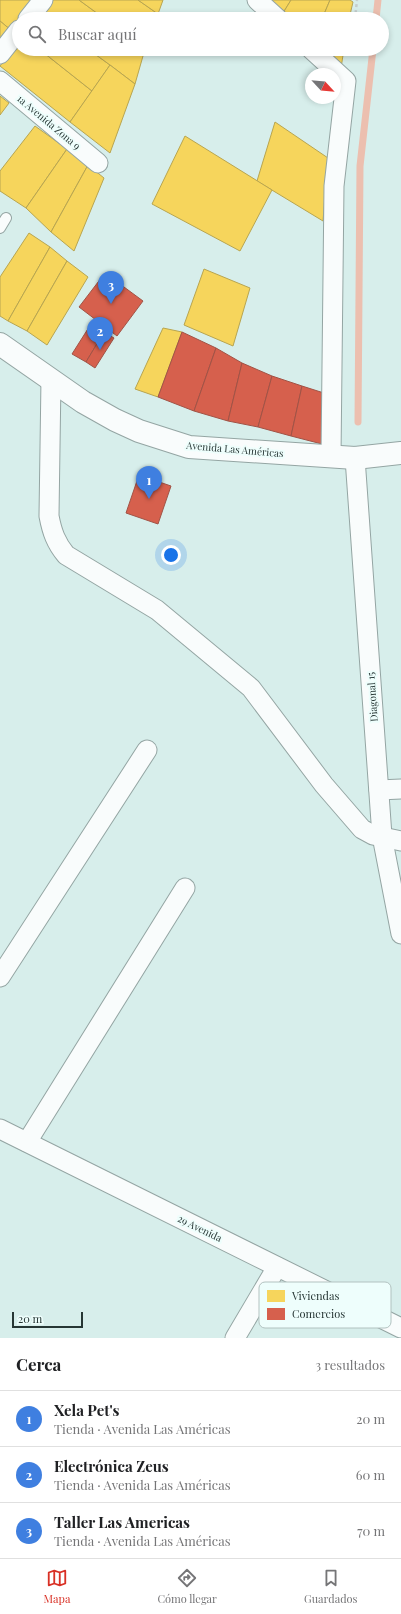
<!DOCTYPE html>
<html lang="es">
<head>
<meta charset="utf-8">
<style>
	body { margin:0; font-family:"Playfair Display",serif; background:#f2f2f2; color:#202124 }
	.compass { position:absolute; left:305px; top:68px; width:36px; height:36px; border-radius:50%; background:#fff; box-shadow:0 2px 6px #0003; rotate:116deg }
	.scale { position:absolute; left:12px; bottom:10px; width:71px; box-sizing:border-box; padding-left:4px; border:2px solid #263634; border-top:0; font-size:11px; line-height:14px; white-space:nowrap; color:#263634; -webkit-text-stroke:3px #eefefc; paint-order:stroke }
	.you { position:absolute; left:171px; top:555px; width:14px; height:14px; margin:-10px; border:3px solid #fff; border-radius:50%; background:#1a73e8; box-shadow:0 0 0 6px #1a73e833 }
	.badge { display:grid; place-items:center; width:26px; height:26px; border-radius:50%; background:#d93025; color:#fff; font-size:13px; font-weight:700 }
	.pin { position:absolute; translate:-50% -33px; filter:drop-shadow(0 1px 2px #0008) }
	.pin::after { content:''; position:absolute; top:21px; width:14px; height:12px; background:inherit; clip-path:polygon(0 0,100% 0,50% 100%) }
	.list { margin:0; padding:0; list-style:none }
	h2 { display:flex; justify-content:space-between; align-items:center; height:52px; margin:0; padding:0 16px; font-size:17px }
	h2 small { font-size:13px; font-weight:400; color:#757577 }
	.list li { display:grid; grid-template-columns:26px 1fr auto; gap:12px; align-items:center; box-sizing:border-box; height:56px; padding:0 16px; border-top:1px solid #e0e0e0 }
	.list b { display:block; font-size:15px; white-space:nowrap }
	.list p { margin:0; font-size:13px; white-space:nowrap; color:#757577 }
	.list em { font-size:13px; font-style:normal; color:#757577 }
	.icon { flex:none; width:22px; height:22px; fill:none; stroke:currentColor; stroke-width:2; stroke-linecap:round; stroke-linejoin:round }
	.map { position:relative; flex:none; width:401px; height:1338px; overflow:hidden }
	.search { position:absolute; background:#fff; box-shadow:0 2px 6px #0003; left:12px; right:12px; top:12px; height:44px; display:flex; align-items:center; gap:10px; box-sizing:border-box; padding:0 14px; border-radius:22px; color:#757577; font-size:15px }
	.sheet { height:220px; background:#fff }
	nav { display:flex; justify-content:space-around; align-items:center; box-sizing:border-box; height:56px; border-top:1px solid #e0e0e0; background:#fff; font-size:11px; color:#757577 }
	nav a { display:grid; justify-items:center; gap:2px }
	nav .on { color:#d93025 }
	.map>svg:first-child { display:block }
	.homes { fill:#f6d55c; stroke:#b8a550 }
	.shops { fill:#d6604d; stroke:#a15346 }
	.lines { fill:none; stroke-linecap:round; stroke-linejoin:round }
	.stream { stroke:#ecbfaf; stroke-width:7 }
	.lane-casing { stroke:#94a5a3; stroke-width:12 }
	.street-casing { stroke:#94a5a3; stroke-width:21 }
	.secondary-casing { stroke:#94a5a3; stroke-width:24 }
	.path { stroke:#c5cdcc; stroke-width:2.5; stroke-dasharray:3 3; stroke-linecap:butt }
	.lane { stroke:#f9fcfc; stroke-width:10 }
	.street { stroke:#f9fcfc; stroke-width:19 }
	.secondary { stroke:#f9fcfc; stroke-width:22 }
	.labels { text-anchor:middle; dominant-baseline:central; stroke-width:4; stroke-linejoin:round; paint-order:stroke }
	.street-label { font-size:10px; fill:#263634; stroke:#eefefc }
	.key { fill:#eefefc; stroke:#b2c2c0; stroke-width:1 }
	.key-label { font-size:11px; fill:#263634 }
</style>
</head>
<body>
<div class="map">
<svg width="401" height="1338" viewBox="0 0 401 1338">
	<rect width="100%" height="100%" fill="#d7eeeb"/>
	<!-- homes -->
	<g class="homes">
		<path d="M0,0H31L12,31L0,21Z"/>
		<path d="M53,0H79L105,19H48L42,14Z"/>
		<path d="M79,0H138L158,14L156,19H105Z"/>
		<path d="M138,0H163L158,14Z"/>
		<path d="M267,0H291L283,13Z"/>
		<path d="M291,0H330L322,19H289L283,13Z"/>
		<path d="M330,0H350L353,2L349,19H322Z"/>
		<path d="M0,21L12,31L0,46Z"/>
		<path d="M19,42V49H39L92,91L70,122L0,66Z"/>
		<path d="M39,49H88L110,65L92,91Z"/>
		<path d="M88,49H145L135,84L110,65Z"/>
		<path d="M317,49H344L341,68Z"/>
		<path d="M110,65L135,84L110,153L70,122Z"/>
		<path d="M0,96L9,103L0,115Z"/>
		<path d="M275,122L328,158L323,221L257,181Z"/>
		<path d="M35,126L67,149L26,208L0,191V171Z"/>
		<path d="M185,136L272,190L240,251L152,204Z"/>
		<path d="M67,149L88,165L51,232L26,208Z"/>
		<path d="M88,165L104,178L74,251L51,232Z"/>
		<path d="M29,233L50,247L8,321L0,316V277Z"/>
		<path d="M50,247L67,261L27,331L8,321Z"/>
		<path d="M67,261L88,277L47,345L27,331Z"/>
		<path d="M204,269L250,288L233,346L184,325Z"/>
		<path d="M163,328L182,332L158,397L135,389Z"/>
	</g>
	<!-- shops -->
	<g class="shops">
		<path d="M105,273L143,301L117,336L79,307Z"/>
		<path d="M91,324L104,332L86,362L72,354Z"/>
		<path d="M104,332L114,338L95,368L86,362Z"/>
		<path d="M182,332L216,348L194,411L158,397Z"/>
		<path d="M216,348L242,363L228,421L194,411Z"/>
		<path d="M242,363L272,376L258,427L228,421Z"/>
		<path d="M272,376L302,386L291,436L258,427Z"/>
		<path d="M302,386L327,394L322,444L291,436Z"/>
		<path d="M139,475L171,486L158,524L126,513Z"/>
	</g>
	<g class="lines">
		<!-- stream -->
		<g class="stream">
			<path d="M376,19L378,0"/>
			<path d="M358,422L360,166L373,49"/>
		</g>
		<!-- lane casing -->
		<g class="lane-casing">
			<path id="lane" d="M0,228L6,218"/>
		</g>
		<!-- street casing -->
		<g class="street-casing">
			<g id="street">
				<path d="M257,0L278,19"/>
				<path d="M28,19L43,0"/>
				<path d="M311,49L346,81L334,186L331,456"/>
				<path d="M0,54L19,30"/>
				<path d="M0,81L98,163"/>
				<path d="M51,379L49,516C52,532 56,543 66,555L157,610L251,688L324,785L362,829L373,835L401,841"/>
				<path d="M355,458L382,836L401,934"/>
				<path d="M379,790L401,789"/>
				<path d="M0,977L147,750"/>
				<path d="M0,1129L401,1328"/>
				<path d="M27,1142L185,888"/>
				<path d="M235,1338L277,1267"/>
			</g>
		</g>
		<!-- secondary casing -->
		<g class="secondary-casing">
			<path id="secondary" d="M0,344L83,402L115,420L139,431L189,447L355,458L401,453"/>
		</g>
		<!-- path -->
		<g class="path">
			<path d="M355,19L357,0"/>
			<path d="M350,55L351,49"/>
		</g>
		<!-- lane -->
		<use href="#lane" class="lane"/>
		<!-- street -->
		<use href="#street" class="street"/>
		<!-- secondary -->
		<use href="#secondary" class="secondary"/>
	</g>
	<g class="labels">
		<!-- street labels -->
		<g class="street-label">
			<text transform="translate(49 122) rotate(40)">1a Avenida Zona 9</text>
			<text transform="translate(235 449) rotate(5)">Avenida Las Américas</text>
			<text transform="translate(372 697) rotate(-94)">Diagonal 15</text>
			<text transform="translate(200 1228) rotate(26)">29 Avenida</text>
		</g>
	</g>
	<!-- legend -->
	<rect x="259" y="1282" width="132" height="46" rx="6" class="key"/>
	<rect x="267" y="1290" width="18" height="12" fill="#f6d55c"/>
	<rect x="267" y="1308" width="18" height="12" fill="#d6604d"/>
	<g class="key-label">
		<text x="292" y="1300">Viviendas</text>
		<text x="292" y="1318">Comercios</text>
	</g>
</svg>
<svg class="compass" viewBox="-18 -18 36 36"><path d="M0-13l5 13h-10z" fill="#e53935"/><path d="M0 13l5-13h-10z" fill="#757577"/></svg>
<div class="scale">20 m</div>
<div class="you"></div>
<div class="pin badge" style="left:149px;top:499px;background:#3f7fe0">1</div>
<div class="pin badge" style="left:100px;top:350px;background:#3f7fe0">2</div>
<div class="pin badge" style="left:111px;top:304px;background:#3f7fe0">3</div>
<div class="search"><svg class="icon" aria-label="search" viewBox="0 0 24 24"><circle cx="10" cy="10" r="6"/><path d="M15 15l6 6"/></svg>Buscar aquí</div>
</div>
<section class="sheet">
<h2>Cerca<small>3 resultados</small></h2>
<ul class="list">
<li><span class="badge" style="background:#3f7fe0">1</span><div><b>Xela Pet's</b><p>Tienda · Avenida Las Américas</p></div><em>20 m</em></li>
<li><span class="badge" style="background:#3f7fe0">2</span><div><b>Electrónica Zeus</b><p>Tienda · Avenida Las Américas</p></div><em>60 m</em></li>
<li><span class="badge" style="background:#3f7fe0">3</span><div><b>Taller Las Americas</b><p>Tienda · Avenida Las Américas</p></div><em>70 m</em></li>
</ul>
</section>
<nav>
<a class="on"><svg class="icon" aria-label="map" viewBox="0 0 24 24"><path d="M3 6l6-2 6 2 6-2v14l-6 2-6-2-6 2zM9 4v14M15 6v14"/></svg>Mapa</a>
<a><svg class="icon" aria-label="directions" viewBox="0 0 24 24"><path d="M12 3l9 9-9 9-9-9zM9 14v-3h6M13 9l2 2-2 2"/></svg>Cómo llegar</a>
<a><svg class="icon" aria-label="saved" viewBox="0 0 24 24"><path d="M7 4h10v16l-5-4-5 4z"/></svg>Guardados</a>
</nav>
</body>
</html>
